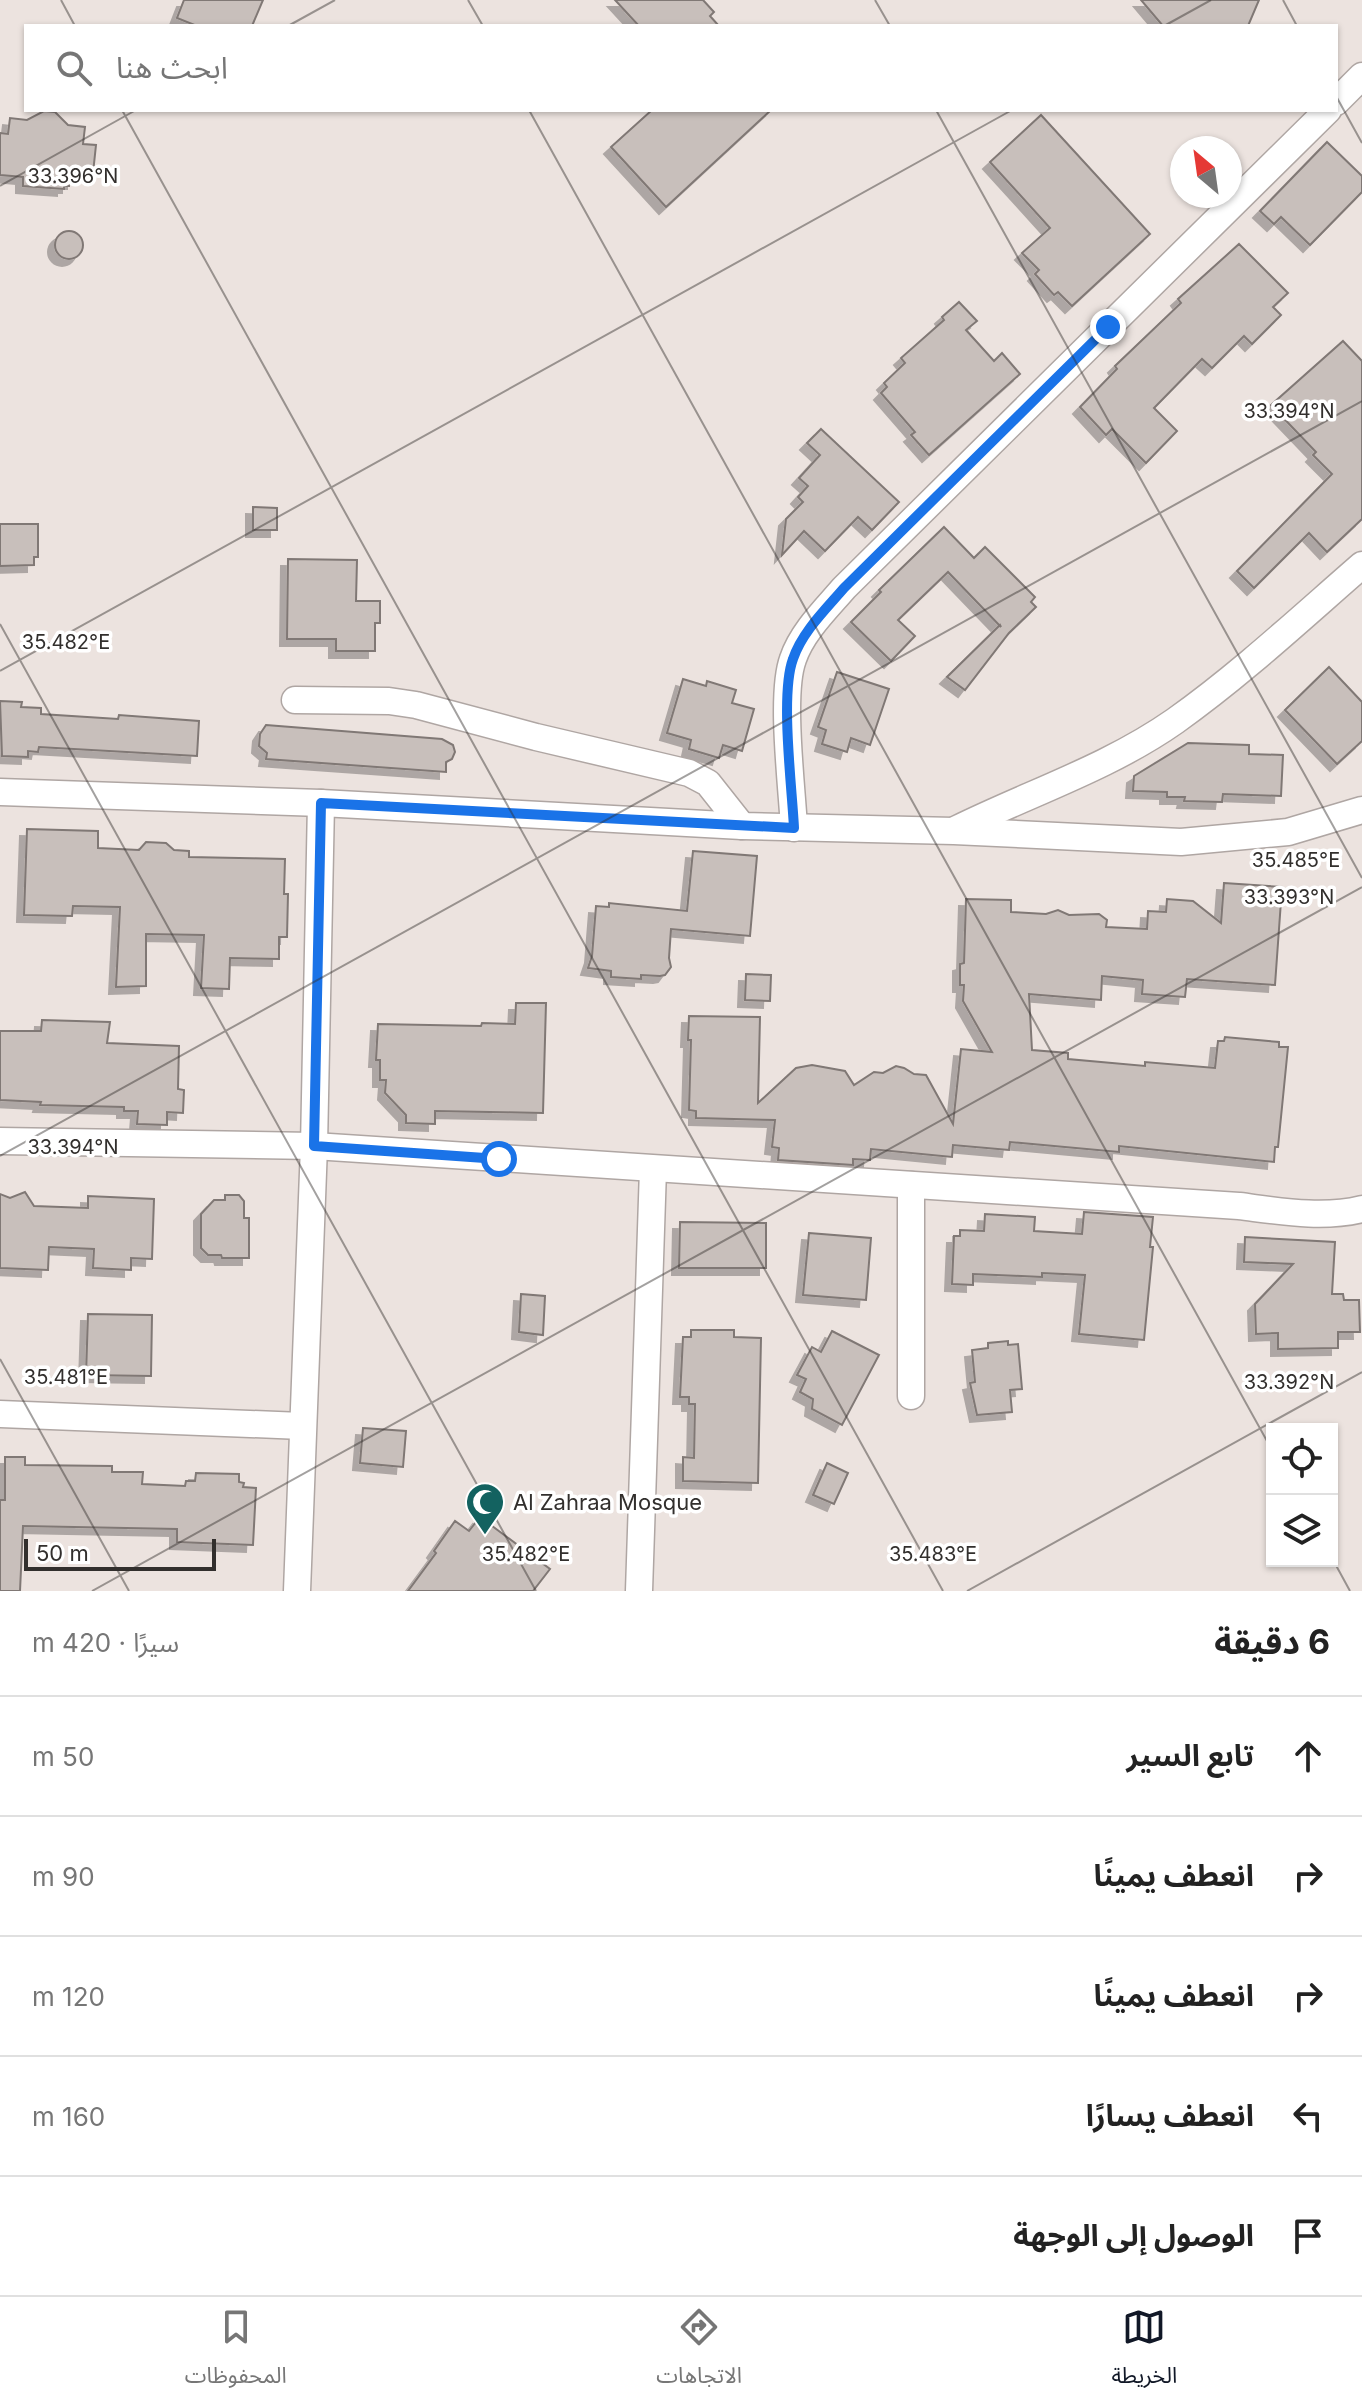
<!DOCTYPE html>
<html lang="ar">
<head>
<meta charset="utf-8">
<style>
	body { margin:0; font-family:Inter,"Noto Sans Arabic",sans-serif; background:#f2f2f2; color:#222; direction:rtl }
	.controls { position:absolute; right:24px; bottom:24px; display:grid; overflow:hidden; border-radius:0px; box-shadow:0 2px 6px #0004 }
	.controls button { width:72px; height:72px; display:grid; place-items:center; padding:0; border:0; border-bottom:2px solid #e0e0e0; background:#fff; color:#222; font:40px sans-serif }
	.compass { position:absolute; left:1170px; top:136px; width:72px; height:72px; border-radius:50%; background:#fff; box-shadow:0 2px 6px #0004; rotate:331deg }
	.scale { position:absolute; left:24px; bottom:20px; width:192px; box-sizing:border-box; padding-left:8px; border:4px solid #322f2d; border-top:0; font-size:22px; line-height:28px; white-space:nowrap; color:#322f2d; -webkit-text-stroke:6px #fff; paint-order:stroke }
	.stop { position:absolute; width:24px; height:24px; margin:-18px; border:6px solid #1a73e8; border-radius:50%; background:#fff }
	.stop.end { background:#1a73e8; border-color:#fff; box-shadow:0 2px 8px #0008 }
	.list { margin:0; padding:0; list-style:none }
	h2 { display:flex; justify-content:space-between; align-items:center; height:104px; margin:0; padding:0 32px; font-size:34px }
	h2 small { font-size:26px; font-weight:400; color:#767676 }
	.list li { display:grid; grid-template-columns:52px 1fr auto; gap:24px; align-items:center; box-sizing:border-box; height:120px; padding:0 32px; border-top:2px solid #e0e0e0 }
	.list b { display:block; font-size:30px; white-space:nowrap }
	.list em { font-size:26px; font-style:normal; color:#767676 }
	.icon { flex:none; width:44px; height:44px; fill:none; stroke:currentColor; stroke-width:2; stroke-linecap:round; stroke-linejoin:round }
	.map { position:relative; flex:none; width:1362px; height:1591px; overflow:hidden; direction:ltr }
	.search { position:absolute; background:#fff; box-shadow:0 2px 6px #0004; left:24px; right:24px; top:24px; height:88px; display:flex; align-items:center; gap:20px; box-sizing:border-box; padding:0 28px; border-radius:0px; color:#767676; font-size:30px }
	.sheet { height:704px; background:#fff }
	nav { display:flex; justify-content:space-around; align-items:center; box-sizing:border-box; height:112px; border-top:2px solid #e0e0e0; background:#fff; font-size:22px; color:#767676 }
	nav a { display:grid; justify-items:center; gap:4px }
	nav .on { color:#111827 }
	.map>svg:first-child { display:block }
	.building { fill:#c8bfbb; stroke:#807875; stroke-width:2; filter:url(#shadow) }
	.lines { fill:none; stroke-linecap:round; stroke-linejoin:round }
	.minor-casing { stroke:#afa6a3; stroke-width:29 }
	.minor { stroke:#fff; stroke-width:26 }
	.route { stroke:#1a73e8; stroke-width:10 }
	.ticks { fill:none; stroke:#322f2d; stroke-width:2; stroke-opacity:0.45 }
	.labels { text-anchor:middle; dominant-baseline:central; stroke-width:7; stroke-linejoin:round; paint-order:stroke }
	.poi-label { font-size:22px; fill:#322f2d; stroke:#fff; text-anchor:start }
	.ticks-label { font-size:20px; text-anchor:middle; fill:#322f2d; stroke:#fff; stroke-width:7; stroke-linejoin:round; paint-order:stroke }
</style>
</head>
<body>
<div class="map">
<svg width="1362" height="1591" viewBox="0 0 1362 1591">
	<defs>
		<filter id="shadow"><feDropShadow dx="-7" dy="7" stdDeviation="0" flood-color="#0004"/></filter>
	</defs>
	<rect width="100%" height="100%" fill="#ece3df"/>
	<!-- building -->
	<g class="building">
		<path d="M184,0H263L252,26H197L177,18Z"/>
		<path d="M615,0H703L714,12L710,16L719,26H639Z"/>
		<path d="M1141,0H1259L1248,26H1163Z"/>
		<path d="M652,110H771L666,207L611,147Z"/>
		<path d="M44,111L55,112L68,125L85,127L83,144L96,145L93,173L78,171V175H74V182H69V186H64V189L23,186V177L0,175V133L8,134L10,118L27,120Z"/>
		<path d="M1041,115L1150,234L1072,306L1058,292L1054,295L1035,274L1039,270L1022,253L1050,228L990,162Z"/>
		<path d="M1327,142L1362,176V192L1310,245L1281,217L1274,224L1260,211Z"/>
		<circle cx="69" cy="245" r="14"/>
		<path d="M1239,244L1288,293L1273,307L1281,315L1252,344L1244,336L1212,368L1202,359L1154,408L1177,431L1146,463L1112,429L1106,435L1080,407L1117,369L1115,366L1181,303L1178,299Z"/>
		<path d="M959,302L977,321L966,330L994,361L1002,353L1020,374L929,455L911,435L915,432L881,393L887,387L884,383L905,363L901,358L944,320L942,317Z"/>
		<path d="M1343,341L1362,361V519L1327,552L1309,533L1254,588L1237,571L1332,474L1313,455L1316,452L1271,405Z"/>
		<path d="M821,429L899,502L872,530L858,517L825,551L804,531L782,555L786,519L803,502L798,497L808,486L799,478L820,455L807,443Z"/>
		<path d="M253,507L277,508V530H253Z"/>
		<path d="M0,524H38V557H34V565L0,566Z"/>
		<path d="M944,527L974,558L985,547L1035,597L1031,602L1036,607L1009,633L965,690L947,677L1000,625L1001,627L948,572L898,620L915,636L891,661L851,622L881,592L879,590Z"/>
		<path d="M288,559L357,560L356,601H380V623H375V651H336V639H287Z"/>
		<path d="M1329,667L1362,702V741L1337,764L1285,710Z"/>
		<path d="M837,672L889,689L870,745L851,738L847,752L822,744L826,730L818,727Z"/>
		<path d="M683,679L706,686L707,681L736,690L732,703L754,709L742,751L723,745L719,758L689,749L691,740L667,733Z"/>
		<path d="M0,701L22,702L21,707L41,708V714L118,719L119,715L199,721L197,756L39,747L38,752L28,751V757L2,756Z"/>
		<path d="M266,725L442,739L453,745L455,752L452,759L446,762V772L266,759L267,753L259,746L260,734Z"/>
		<path d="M1188,743L1249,745V754L1283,755L1281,796L1223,794L1222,802L1184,801L1185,797H1167V792L1133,791L1134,776Z"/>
		<path d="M27,829L98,831V848L139,850L146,842L166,843L174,850L189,851V857L285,859L284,894H288L287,937H279V959L230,958L229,989L201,988L204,935L146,934V986L116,987L120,907L73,906L72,916L24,915Z"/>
		<path d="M693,851L757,856L750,936L671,929L669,958L671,967L665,975L660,976L641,975V979L611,977V971L588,968L592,956L596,906L609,907V903L687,911Z"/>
		<path d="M1224,883L1282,887L1275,985L1187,979L1185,997L1142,994L1143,980L1102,976L1101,1000L1029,994L1032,1050L1068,1053V1059L1145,1066V1062L1215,1068L1218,1041H1224L1225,1037L1279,1042V1047H1288L1278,1147H1275L1274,1162L1119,1146V1152L1010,1142L1009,1150L953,1145L952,1157L871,1149L870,1160L853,1159V1165L778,1160L779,1148L772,1147L775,1120L696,1118V1111L689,1110L691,1040H688L689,1016L760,1017L758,1103L796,1068L812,1065L845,1071L854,1085L874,1072L883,1073L896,1066L904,1068L914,1074L926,1075L953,1124L961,1049L992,1052L963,1001L964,985H960V964L964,963L966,899L1011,900V912L1046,914L1058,910L1069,915L1099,914L1107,920L1106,927L1147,929L1148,911L1166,912L1167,899L1193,901L1221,923Z"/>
		<path d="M746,974L771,975L770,1001L745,1000Z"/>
		<path d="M516,1003H546L543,1113L435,1111V1124L406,1123V1115L385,1093L386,1080H380V1060H376L378,1024L481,1026L482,1023L515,1024Z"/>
		<path d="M42,1020L110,1022L107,1043L179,1046L178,1089L184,1090L183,1113L167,1112V1125L137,1124L138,1111H124V1107L40,1105L41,1102L0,1100V1031H41Z"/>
		<path d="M25,1192L34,1206L88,1208V1196L154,1199L152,1259L131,1258V1270L93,1268L94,1249L49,1247L48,1270L0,1268V1194L10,1198Z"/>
		<path d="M225,1195H239L244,1201V1218H249V1258H222L221,1255H208L201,1248V1214L214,1200H225Z"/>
		<path d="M1084,1212L1153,1217L1150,1247H1153L1144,1340L1079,1334L1085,1275L1042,1273V1277L973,1274V1285L952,1284L954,1236H960V1230L984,1231L985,1214L1035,1217L1034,1231L1082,1234Z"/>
		<path d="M680,1222L766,1223V1268H679Z"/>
		<path d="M809,1233L871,1238L866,1300L803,1295Z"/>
		<path d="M1245,1237L1335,1242L1332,1294H1343L1344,1300H1359L1360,1332H1338V1348L1278,1349V1333L1256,1334L1255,1304L1293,1264L1244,1262Z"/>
		<path d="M521,1294L545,1296L543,1335L519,1332Z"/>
		<path d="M88,1314L152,1315L151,1376L86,1375Z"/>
		<path d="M691,1330H734V1337L761,1338L758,1483L683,1481V1457L694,1458L695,1404H689V1397H680L683,1337H691Z"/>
		<path d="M832,1331L879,1355L842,1425L812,1409L813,1399L800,1392L806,1379L797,1375L812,1347L821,1352Z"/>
		<path d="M1008,1341V1345L1018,1344L1022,1389L1010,1390L1012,1412L977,1415L970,1383L975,1382L972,1350L988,1348V1343Z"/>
		<path d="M363,1428L406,1431L403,1467L360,1463Z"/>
		<path d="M5,1457H25V1465L112,1466V1472H143L142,1484L185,1486L186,1481H195L196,1473L239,1474V1482L244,1483L243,1487L256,1488L253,1545L177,1542V1529L23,1526L20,1591H0V1500H5Z"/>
		<path d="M827,1463L848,1473L834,1504L813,1495Z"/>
		<path d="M480,1517L550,1569L533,1591H408L436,1553L434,1551L455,1521L469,1531Z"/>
	</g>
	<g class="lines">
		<!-- minor casing -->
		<g class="minor-casing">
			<g id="minor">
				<path d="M1336,102L1362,76"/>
				<path d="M295,700L389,701L416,705L536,737L689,773L708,783L742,826"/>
				<path d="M0,792L321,803L742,826L954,831L1181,842L1288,832L1362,810"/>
				<path d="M794,828C792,787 780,694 793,659C802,632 826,609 844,588L1328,110"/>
				<path d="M957,829C1030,793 1108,768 1175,721C1241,674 1301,618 1362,565"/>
				<path d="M0,1141L314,1146L1239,1206C1279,1211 1322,1219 1362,1209"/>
				<path d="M911,1185V1396"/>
				<path d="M0,1414L302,1426"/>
				<path d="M297,1591L314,1146L321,803"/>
				<path d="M639,1591L653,1169"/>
			</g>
		</g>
		<!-- minor -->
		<use href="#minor" class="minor"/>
	</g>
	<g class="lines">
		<!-- route -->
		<path class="route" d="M499,1159L314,1146L321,803L794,828C792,787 780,694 793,659C802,632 826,609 844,588L1108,327"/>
	</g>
	<!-- ticks -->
	<path class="ticks" d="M61,0L75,26M468,0L483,26M875,0L890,26M1283,0L1297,26M288,26L335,0M1164,26L1211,0M1336,96L1362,143M122,110L943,1591M529,110L1272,1450M936,110L1362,878M0,186L136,110M0,624L536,1591M0,671L1012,110M0,1156L1362,401M0,1359L129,1591M1332,1558L1350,1591M92,1591L1362,887M967,1591L1362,1372"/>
	<!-- icons -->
	<defs>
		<g id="mosque-pin" transform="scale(2)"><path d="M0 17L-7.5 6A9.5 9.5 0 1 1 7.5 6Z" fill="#136260" stroke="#fff"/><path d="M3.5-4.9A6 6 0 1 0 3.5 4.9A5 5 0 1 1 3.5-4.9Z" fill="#fff"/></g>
	</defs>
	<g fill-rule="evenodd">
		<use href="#mosque-pin" x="485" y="1502"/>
	</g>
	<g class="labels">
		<!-- poi labels -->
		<g class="poi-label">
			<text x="513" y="1502">Al Zahraa Mosque</text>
		</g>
	</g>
	<g class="ticks-label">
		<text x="73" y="183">33.396°N</text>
		<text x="1289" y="418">33.394°N</text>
		<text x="66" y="649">35.482°E</text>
		<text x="1296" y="867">35.485°E</text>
		<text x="1289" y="904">33.393°N</text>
		<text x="73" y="1154">33.394°N</text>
		<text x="66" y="1384">35.481°E</text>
		<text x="1289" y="1389">33.392°N</text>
		<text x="526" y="1561">35.482°E</text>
		<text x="933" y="1561">35.483°E</text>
	</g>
</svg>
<div class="controls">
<button><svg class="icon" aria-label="locate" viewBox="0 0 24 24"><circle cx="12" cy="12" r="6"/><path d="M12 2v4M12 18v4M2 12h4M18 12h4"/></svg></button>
<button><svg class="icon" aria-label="layers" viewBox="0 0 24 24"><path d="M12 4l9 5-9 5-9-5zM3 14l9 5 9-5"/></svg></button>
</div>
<svg class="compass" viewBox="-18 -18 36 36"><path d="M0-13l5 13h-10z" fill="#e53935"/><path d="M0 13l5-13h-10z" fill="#767676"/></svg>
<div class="scale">50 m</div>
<div class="stop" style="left:499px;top:1159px"></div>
<div class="stop end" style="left:1108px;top:327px"></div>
<div class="search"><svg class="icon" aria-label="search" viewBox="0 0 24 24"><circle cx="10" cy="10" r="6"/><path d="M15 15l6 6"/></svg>ابحث هنا</div>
</div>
<section class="sheet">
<h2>6 دقيقة<small>سيرًا · 420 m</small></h2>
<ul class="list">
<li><svg class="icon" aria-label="ahead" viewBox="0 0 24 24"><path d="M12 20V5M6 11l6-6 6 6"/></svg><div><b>تابع السير</b></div><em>50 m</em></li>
<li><svg class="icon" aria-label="right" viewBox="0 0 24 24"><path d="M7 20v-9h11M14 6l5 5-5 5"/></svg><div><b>انعطف يمينًا</b></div><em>90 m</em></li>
<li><svg class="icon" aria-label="right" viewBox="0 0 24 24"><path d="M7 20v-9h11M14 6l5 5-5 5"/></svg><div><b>انعطف يمينًا</b></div><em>120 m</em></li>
<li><svg class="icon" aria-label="left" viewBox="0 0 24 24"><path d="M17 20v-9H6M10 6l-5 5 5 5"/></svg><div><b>انعطف يسارًا</b></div><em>160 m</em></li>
<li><svg class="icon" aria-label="arrive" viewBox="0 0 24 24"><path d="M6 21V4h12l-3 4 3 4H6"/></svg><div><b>الوصول إلى الوجهة</b></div></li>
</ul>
</section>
<nav>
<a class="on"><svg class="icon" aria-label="map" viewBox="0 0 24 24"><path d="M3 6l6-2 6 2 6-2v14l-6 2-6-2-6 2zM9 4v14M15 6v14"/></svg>الخريطة</a>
<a><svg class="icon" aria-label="directions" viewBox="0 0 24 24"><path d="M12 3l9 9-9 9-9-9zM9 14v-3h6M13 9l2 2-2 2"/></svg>الاتجاهات</a>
<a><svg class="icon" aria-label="saved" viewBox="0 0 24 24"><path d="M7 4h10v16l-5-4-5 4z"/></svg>المحفوظات</a>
</nav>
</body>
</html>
